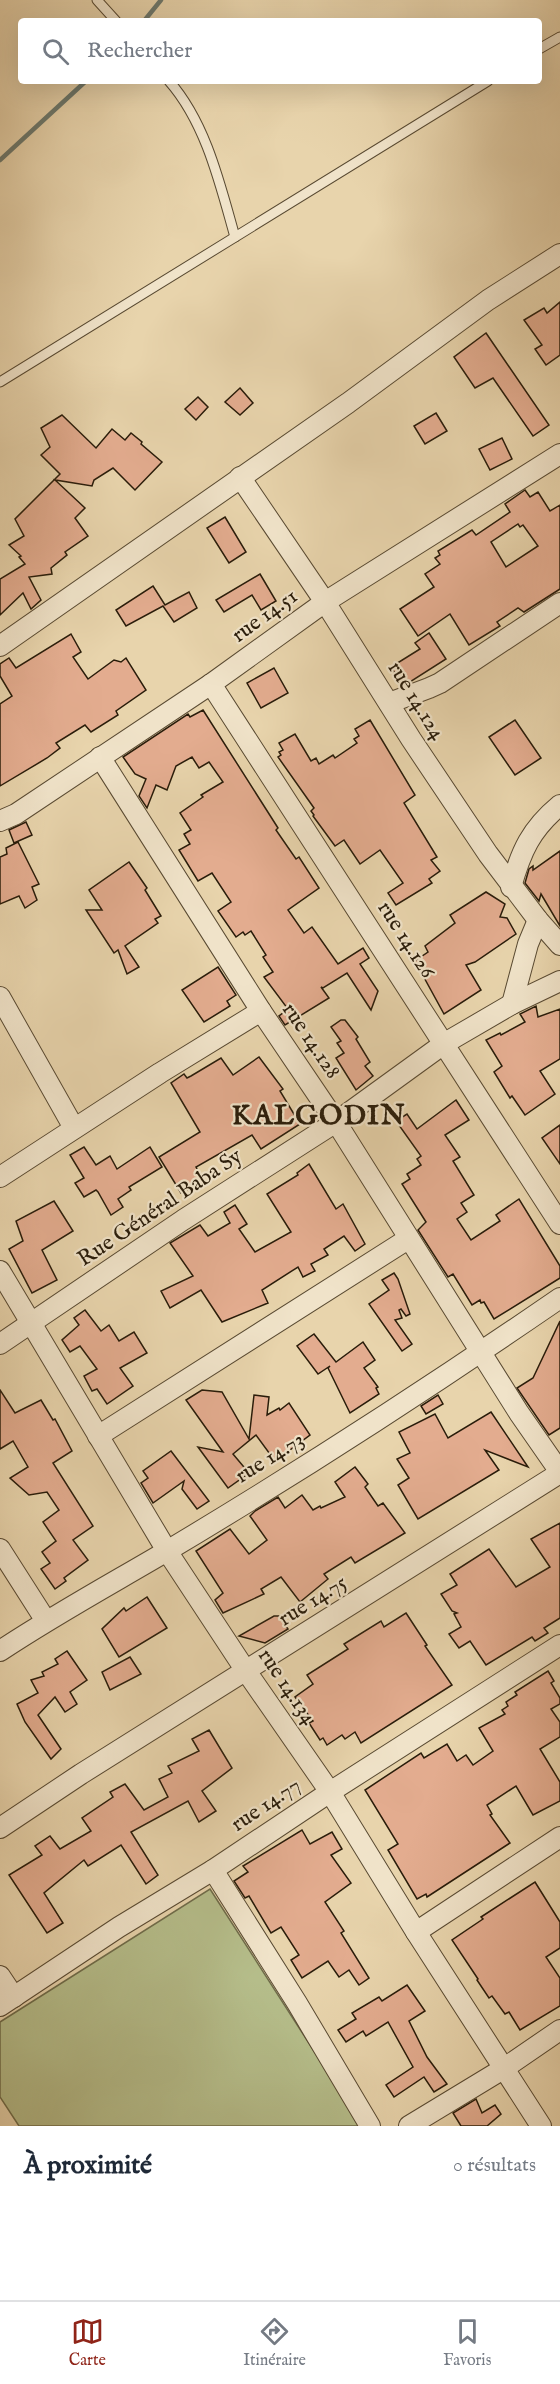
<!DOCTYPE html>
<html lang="fr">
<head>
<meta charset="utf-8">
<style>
	body { margin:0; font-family:"IM FELL English",serif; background:#f2f2f3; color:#1f2937 }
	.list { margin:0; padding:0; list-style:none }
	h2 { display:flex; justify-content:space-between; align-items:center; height:78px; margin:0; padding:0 24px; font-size:26px }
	h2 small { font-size:20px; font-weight:400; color:#747a83 }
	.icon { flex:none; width:33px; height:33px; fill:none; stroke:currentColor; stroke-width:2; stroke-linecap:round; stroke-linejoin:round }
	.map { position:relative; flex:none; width:560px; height:2126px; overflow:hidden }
	.search { position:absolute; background:#fff; box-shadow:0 6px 24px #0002; left:18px; right:18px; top:18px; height:66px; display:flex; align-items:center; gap:15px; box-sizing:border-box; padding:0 21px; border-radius:6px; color:#747a83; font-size:22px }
	.sheet { height:174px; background:#fff }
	nav { display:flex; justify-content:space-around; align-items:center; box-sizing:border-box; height:84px; border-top:2px solid #e0e1e3; background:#fff; font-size:16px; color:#747a83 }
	nav a { display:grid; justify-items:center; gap:3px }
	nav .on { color:#8f2418 }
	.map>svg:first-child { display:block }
	.green { fill:#b5bd8a; stroke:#6f6c4a; stroke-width:1.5 }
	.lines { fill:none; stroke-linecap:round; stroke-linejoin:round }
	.stream { stroke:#6c796e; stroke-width:4.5 }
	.building { fill:#e3ac8f; stroke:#291c0a; stroke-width:1.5; fill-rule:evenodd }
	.service-casing { stroke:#594a32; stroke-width:11 }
	.minor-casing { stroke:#594a32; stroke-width:22 }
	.service { stroke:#f0e3c9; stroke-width:9 }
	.minor { stroke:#f0e3c9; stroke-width:20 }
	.labels { text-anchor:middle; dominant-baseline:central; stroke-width:4.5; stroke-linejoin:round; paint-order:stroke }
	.street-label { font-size:22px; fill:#291c0a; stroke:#f0e3c9 }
	.district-label { font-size:28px; font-weight:bold; letter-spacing:1.5px; fill:#291c0a; stroke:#f0e3c9 }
</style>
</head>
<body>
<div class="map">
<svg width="560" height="2126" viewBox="0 0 560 2126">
	<rect width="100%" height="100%" fill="#e8d4ac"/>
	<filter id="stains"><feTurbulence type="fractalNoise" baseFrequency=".00333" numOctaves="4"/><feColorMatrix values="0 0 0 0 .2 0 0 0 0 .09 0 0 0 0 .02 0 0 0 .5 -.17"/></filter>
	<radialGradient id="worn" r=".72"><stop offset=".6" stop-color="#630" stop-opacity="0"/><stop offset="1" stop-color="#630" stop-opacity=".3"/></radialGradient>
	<!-- green -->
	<path class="green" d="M210,1889L362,2126H19L0,2097V2022Z"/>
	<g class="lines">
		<!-- stream -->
		<g class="stream">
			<path d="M144,21L161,0"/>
			<path d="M0,160L86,81"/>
		</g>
	</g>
	<!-- building -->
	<g class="building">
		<path d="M560,302V355L546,365L535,349L542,345L524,320L544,308L547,313Z"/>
		<path d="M486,333L549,425L533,436L493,378L475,388L454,357Z"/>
		<path d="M240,388L253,403L240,415L225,402Z"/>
		<path d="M198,397L208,407L196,420L185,409Z"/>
		<path d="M436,413L447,431L425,444L414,426Z"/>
		<path d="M62,415L96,448L112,429L125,440L131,433L142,442L141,444L162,462L135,490L113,468L94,480L92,486L55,480L85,508L75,518L88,536L65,552L67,555L51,568L52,574L29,577L41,600L31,609L23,593L0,615V579L25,564L19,557L21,556L9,545L24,536L15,519L60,474L41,455L50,447L41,428Z"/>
		<path d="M502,438L512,459L490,470L479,449Z"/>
		<path d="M525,490L530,497L538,492L550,511L560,505V589L524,612L518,608L497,622L500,626L469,645L450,614L418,636L400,609L434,587L425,574L440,564L435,558L440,555L438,551L472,530L476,535L510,512L505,504ZM518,524L520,527L523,525L538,546L506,567L491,542Z"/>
		<path d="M225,517L246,552L229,563L207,528Z"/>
		<path d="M260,574L276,601L261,610L252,595L224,612L216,600Z"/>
		<path d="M153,586L165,605L189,592L197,608L174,622L163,606L126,626L116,610Z"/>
		<path d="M429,633L446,659L410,682L403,679L400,681L391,667L420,649L415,643Z"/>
		<path d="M71,634L81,652L73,657L88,679L114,660L121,662L126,658L146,690L116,711L118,715L91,732L85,725L56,743L60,748L47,758L0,786V704L12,696L0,676V664L9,658L16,668Z"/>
		<path d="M274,668L288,693L261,708L247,683Z"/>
		<path d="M203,710L278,828L276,830L296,859L299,857L319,888L288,910L304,933L312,927L338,964L363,948L369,958L360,964L378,991L371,1010L347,973L323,988L321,987L329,998L285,1025L279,1016L288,1009L264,977L273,972L263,957L266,955L251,931L245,935L243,932L236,937L218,911L231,902L212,873L198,881L179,850L190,844L184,834L191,830L180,813L203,797L201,795L223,782L209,762L199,768L192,757L176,766L167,790L156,785L147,808L139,796L146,779L135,774L123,757L188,714L190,717Z"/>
		<path d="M370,720L415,795L404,803L437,857L431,860L440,871L429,879L432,883L396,905L388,893L403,883L380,850L360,864L344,840L335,846L313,816L314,815L311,811L314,808L278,757L281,755L279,752L283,750L279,743L295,734L311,761L316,758L319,764L333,755L335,758L357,743L354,739L359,736L355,729Z"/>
		<path d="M515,720L541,758L515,775L489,737Z"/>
		<path d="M26,822L32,835L14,843L9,830Z"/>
		<path d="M18,842L39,884L32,887L37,900L25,908L19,896L0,904V857L7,854L6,848Z"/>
		<path d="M560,851V926L541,894L539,901L525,883L529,869L533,866V870Z"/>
		<path d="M129,862L147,888L145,890L161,916L155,919L158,923L125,946L139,967L127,974L118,950L114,953L86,910H102L89,890Z"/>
		<path d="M486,892L505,904L500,917L507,918L516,934L475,962L466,965L481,990L444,1014L415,961L428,952L425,946L455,923L450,915Z"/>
		<path d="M218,967L236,995L227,1001L230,1006L204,1022L182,990Z"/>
		<path d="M536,1006L538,1017L560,1009V1059L540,1071L555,1094L525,1115L512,1096L510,1098L494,1072L502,1066L486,1040L500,1033L501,1035L525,1022L520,1014Z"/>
		<path d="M341,1020H345L358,1037L356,1039L370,1062L365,1066L373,1076L356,1090L336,1058L344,1053L337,1043L341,1041L331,1027Z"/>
		<path d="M259,1057L283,1089L280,1091L300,1124L261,1149L252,1135L196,1167L204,1181L181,1193L159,1157L200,1132L171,1083L184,1074L187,1078L191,1076L221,1058L233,1075Z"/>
		<path d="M456,1100L469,1120L445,1135L460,1157L453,1161L474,1195L461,1203L467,1212L457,1219L471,1240L500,1221L496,1215L519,1199L560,1266V1278L494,1319L484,1302L481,1303L480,1300L472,1305L453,1274L448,1277L418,1230L426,1222L402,1184L410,1179L407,1174L421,1165L417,1159L421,1156L396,1121L407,1114L417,1129Z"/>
		<path d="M560,1125V1164L542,1138Z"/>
		<path d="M84,1147L96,1165L110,1156L117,1169L150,1147L162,1167L129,1187L131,1190L118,1199L123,1207L111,1215L98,1192L96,1190L84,1197L75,1183L84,1178L70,1155Z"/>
		<path d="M309,1164L336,1209L343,1204L365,1244L355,1251L344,1236L324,1249L328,1255L311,1264L315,1271L303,1277L298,1267L262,1290L268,1303L222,1322L201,1290L170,1308L161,1291L193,1276L170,1243L200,1225L208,1236L230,1223L224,1212L235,1205L247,1224L239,1229L255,1252L291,1232L267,1194L298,1175L297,1173Z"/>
		<path d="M54,1201L73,1231L42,1250L57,1280L32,1293L9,1249L23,1241L16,1221Z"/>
		<path d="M394,1273L398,1279L410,1314L406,1316L401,1309L399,1310L402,1318L395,1320L412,1344L402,1351L369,1304L389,1290L382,1280Z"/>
		<path d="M85,1310L101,1331L109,1325L119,1341L134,1332L147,1353L120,1368L133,1386L107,1404L97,1389L92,1391L84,1376L97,1369L80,1346L70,1352L62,1340L79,1325L74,1318Z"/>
		<path d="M560,1321V1428L549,1435L517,1388L533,1378Z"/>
		<path d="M314,1334L336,1362L363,1342L375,1360L364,1368L378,1387L376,1388L379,1394L350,1413L328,1368L330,1366L318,1374L297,1346Z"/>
		<path d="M0,1390L15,1413L41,1400L53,1420L55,1419L72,1451L53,1463L93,1526L73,1540L88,1560L64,1578L66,1581L55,1589L41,1569L50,1563L42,1552L56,1541L43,1522L59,1510L47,1492L29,1495L10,1478L28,1467L13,1441L0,1449Z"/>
		<path d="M202,1390L222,1392L249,1439L254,1395L269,1397L267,1415L279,1408L280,1410L289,1403L310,1435L275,1461L256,1435L233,1454L249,1473L228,1488L198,1447L223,1452L186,1400Z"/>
		<path d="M438,1395L443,1404L426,1414L421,1406Z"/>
		<path d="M491,1412L528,1467L485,1450L499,1470L418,1519L398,1485L409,1478L397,1459L410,1453L399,1432L435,1414L448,1438Z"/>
		<path d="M171,1451L209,1501L197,1509L182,1489L184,1481L153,1503L141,1483L148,1478L143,1471Z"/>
		<path d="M355,1467L368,1484L365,1487L378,1506L383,1503L405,1533L355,1563L351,1557L324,1574L328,1579L300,1602L281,1577L261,1589L264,1594L223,1613L215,1600L223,1593L196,1551L230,1529L249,1554L267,1540L250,1516L255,1511L278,1497L285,1508L302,1495L313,1510L320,1506L321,1508L345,1497L335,1482Z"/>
		<path d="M560,1523V1618L544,1628L548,1633L535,1641L532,1637L486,1665L470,1641L459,1648L449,1634L461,1627L454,1614L457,1613L452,1611L441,1594L457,1585L450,1574L489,1549L516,1587L550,1567L531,1539Z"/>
		<path d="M147,1597L167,1628L119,1657L102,1629L124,1608L126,1611Z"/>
		<path d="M406,1613L427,1645L425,1646L452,1685L361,1743L355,1732L345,1739L342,1735L327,1745L323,1738L320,1740L309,1723L313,1721L295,1697L313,1684L307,1675L348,1649L344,1644L381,1621L384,1627Z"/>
		<path d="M274,1616H279L288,1629L265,1643L239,1636Z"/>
		<path d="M67,1651L87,1680L70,1692L77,1704L65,1712L55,1697L38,1715L61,1749L51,1759L25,1722L17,1704L38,1693L31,1680L44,1676L42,1672L58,1664L55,1659Z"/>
		<path d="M130,1657L141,1674L110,1690L102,1672Z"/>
		<path d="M548,1671L554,1681L551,1683L560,1698V1704L551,1709L560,1722V1737L540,1749L560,1782V1801L533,1815L516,1786L487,1805L492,1814L490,1815L510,1843L427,1897L426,1894L417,1899L388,1850L398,1844L365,1790L421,1753L424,1758L447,1744L457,1761L466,1755L473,1765L493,1751L479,1728L505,1714L502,1710L508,1706L506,1702L517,1695L515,1692Z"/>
		<path d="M209,1730L232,1768L202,1791L216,1811L199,1822L188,1801L131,1832L158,1875L146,1884L121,1845L88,1866L84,1860L44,1893L63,1923L47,1933L9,1875L42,1855L35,1846L50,1836L60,1849L91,1831L82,1818L113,1797L110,1792L125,1784L144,1810L168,1797L159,1779L172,1773L168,1766L199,1751L192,1739Z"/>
		<path d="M302,1830L310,1844L332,1832L342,1849L331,1855L351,1883L325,1902L344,1931L341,1933L369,1978L359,1985L349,1970L339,1977L328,1961L302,1978L291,1960L299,1955L281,1927L271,1933L249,1896L245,1898L234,1881L248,1872L243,1866Z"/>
		<path d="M535,1882L560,1922V1948L546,1957L560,1978V2006L520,2030L509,2012L505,2014L492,1996L489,1998L477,1980L478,1979L452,1940L483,1919L481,1917Z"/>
		<path d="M407,1985L425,2011L409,2021L427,2057L447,2084L434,2092L424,2077L394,2097L386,2085L413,2067L388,2022L366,2036L363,2031L346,2042L338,2030L356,2019L352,2013L379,1997L382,2001Z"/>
		<path d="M476,2099L482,2113L495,2105L501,2114L487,2126H461L453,2113Z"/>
	</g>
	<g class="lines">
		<!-- service casing -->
		<g class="service-casing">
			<g id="service">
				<path d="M97,0L116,21"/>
				<path d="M539,49L560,37"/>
				<path d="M169,81C206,123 220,184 235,237"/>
				<path d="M0,382L488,81"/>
			</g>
		</g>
		<!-- minor casing -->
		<g class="minor-casing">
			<g id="minor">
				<path d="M240,477L325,602L411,739L488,854L538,920L560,945"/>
				<path d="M0,646L348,403L488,300L560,254"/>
				<path d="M211,684L560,1224"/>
				<path d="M389,703L429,688L440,683L560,603"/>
				<path d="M100,757L261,1011L336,1122L519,1413L560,1472"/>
				<path d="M0,821L16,814L211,684L325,602L560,454"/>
				<path d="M511,887C521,851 531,829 560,805"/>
				<path d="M0,997L74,1128"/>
				<path d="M512,1004L528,944L538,920"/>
				<path d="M0,1177L160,1073L261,1011"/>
				<path d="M0,1271L167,1551L246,1671L330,1792L416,1932L541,2126"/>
				<path d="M0,1344L183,1220L336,1122L445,1043L512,1004L560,981"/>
				<path d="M98,1436L408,1239"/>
				<path d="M0,1549L46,1621"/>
				<path d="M0,1651C54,1615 111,1584 167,1551C301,1471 432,1386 560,1298"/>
				<path d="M0,1828L81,1774L560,1473"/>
				<path d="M213,1870L297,2003L370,2126"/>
				<path d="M416,1932L560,1837"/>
				<path d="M0,1976L14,1997"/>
				<path d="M0,2006L119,1927L213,1870L330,1792L560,1645"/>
				<path d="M409,2126L503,2069L560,2030"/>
			</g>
		</g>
		<!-- service -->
		<use href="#service" class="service"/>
		<!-- minor -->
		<use href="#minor" class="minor"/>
	</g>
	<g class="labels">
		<!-- street labels -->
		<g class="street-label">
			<text transform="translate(265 616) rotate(-36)">rue 14.51</text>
			<text transform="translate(416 701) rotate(58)">rue 14.124</text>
			<text transform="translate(406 940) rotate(57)">rue 14.126</text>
			<text transform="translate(311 1041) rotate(56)">rue 14.128</text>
			<text transform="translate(160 1208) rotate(-34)">Rue Général Baba Sy</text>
			<text transform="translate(270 1458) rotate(-32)">rue 14.73</text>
			<text transform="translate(313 1601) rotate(-32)">rue 14.75</text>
			<text transform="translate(287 1687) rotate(56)">rue 14.134</text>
			<text transform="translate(266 1805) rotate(-34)">rue 14.77</text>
		</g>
		<!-- district labels -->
		<g class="district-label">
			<text x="319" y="1116">KALGODIN</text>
		</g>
	</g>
	<rect width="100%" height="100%" filter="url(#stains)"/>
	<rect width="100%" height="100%" fill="url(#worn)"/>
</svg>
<div class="search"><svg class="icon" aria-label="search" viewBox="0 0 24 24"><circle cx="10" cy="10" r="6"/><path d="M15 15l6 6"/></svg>Rechercher</div>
</div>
<section class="sheet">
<h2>À proximité<small>0 résultats</small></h2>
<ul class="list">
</ul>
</section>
<nav>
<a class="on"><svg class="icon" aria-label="map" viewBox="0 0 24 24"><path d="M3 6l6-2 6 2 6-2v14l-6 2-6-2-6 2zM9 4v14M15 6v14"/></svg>Carte</a>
<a><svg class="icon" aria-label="directions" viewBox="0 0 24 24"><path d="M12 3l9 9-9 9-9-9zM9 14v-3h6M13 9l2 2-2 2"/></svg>Itinéraire</a>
<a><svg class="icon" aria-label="saved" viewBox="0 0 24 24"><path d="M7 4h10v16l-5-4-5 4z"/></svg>Favoris</a>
</nav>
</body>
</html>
